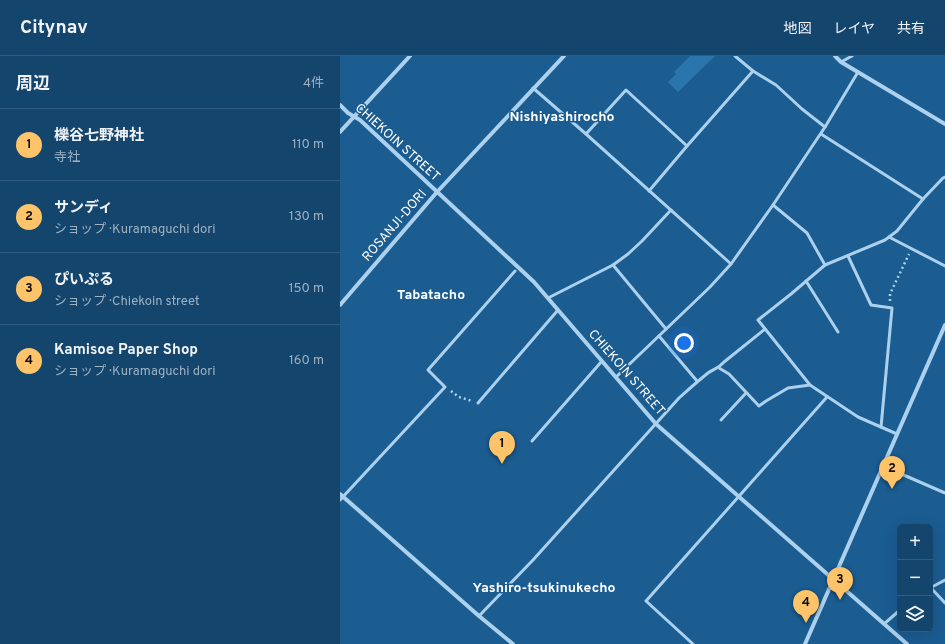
<!DOCTYPE html>
<html lang="ja">
<head>
<meta charset="utf-8">
<style>
	body { margin:0; font-family:Overpass,"Noto Sans JP",sans-serif; background:#214f75; color:#f1f3f6 }
	.controls { position:absolute; right:12px; bottom:12px; display:grid; overflow:hidden; border-radius:6px; box-shadow:0 4px 16px #0002 }
	.controls button { width:36px; height:36px; display:grid; place-items:center; padding:0; border:0; border-bottom:1px solid #335d80; background:#14456d; color:#f1f3f6; font:20px sans-serif }
	.you { position:absolute; left:344px; top:287px; width:14px; height:14px; margin:-10px; border:3px solid #fff; border-radius:50%; background:#1a73e8; box-shadow:0 0 0 6px #1a73e833 }
	.badge { display:grid; place-items:center; width:26px; height:26px; border-radius:50%; background:#ffc369; color:#111; font-size:13px; font-weight:700 }
	.pin { position:absolute; translate:-50% -33px; filter:drop-shadow(0 1px 2px #0008) }
	.pin::after { content:''; position:absolute; top:21px; width:14px; height:12px; background:inherit; clip-path:polygon(0 0,100% 0,50% 100%) }
	.list { margin:0; padding:0; list-style:none }
	h2 { display:flex; justify-content:space-between; align-items:center; height:52px; margin:0; padding:0 16px; font-size:17px }
	h2 small { font-size:13px; font-weight:400; color:#9db1c2 }
	.list li { display:grid; grid-template-columns:26px 1fr auto; gap:12px; align-items:center; box-sizing:border-box; height:72px; padding:0 16px; border-top:1px solid #335d80 }
	.list b { display:block; font-size:15px; white-space:nowrap }
	.list p { margin:0; font-size:13px; white-space:nowrap; color:#9db1c2 }
	.list em { font-size:13px; font-style:normal; color:#9db1c2 }
	.icon { flex:none; width:22px; height:22px; fill:none; stroke:currentColor; stroke-width:2; stroke-linecap:round; stroke-linejoin:round }
	.map { position:relative; flex:none; width:605px; height:588px; overflow:hidden }
	header { display:flex; align-items:center; gap:24px; box-sizing:border-box; height:56px; padding:0 20px; background:#14456d; border-bottom:1px solid #335d80 }
	header strong { font-size:19px }
	nav { display:flex; gap:22px; margin-inline-start:auto; font-size:14px }
	main { display:flex }
	aside { flex:1; background:#14456d }
	.map>svg:first-child { display:block }
	.green { fill:#2b75ad }
	.lines { fill:none; stroke-linecap:round; stroke-linejoin:round }
	.path { stroke:#abd1ee; stroke-width:2.5; stroke-dasharray:2 3; stroke-linecap:butt }
	.lane { stroke:#abd1ee; stroke-width:3 }
	.street { stroke:#abd1ee; stroke-width:4 }
	.labels { text-anchor:middle; dominant-baseline:central; stroke-width:3; stroke-linejoin:round; paint-order:stroke }
	.street-label { font-size:13px; fill:#fff; stroke:#1b5c91 }
	.neighbourhood-label { font-size:14px; font-weight:bold; fill:#fff; stroke:#1b5c91 }
</style>
</head>
<body>
<header>
<strong>Citynav</strong>
<nav><a>地図</a><a>レイヤ</a><a>共有</a></nav>
</header>
<main>
<aside>
<h2>周辺<small>4件</small></h2>
<ul class="list">
<li><span class="badge">1</span><div><b>櫟谷七野神社</b><p>寺社</p></div><em>110 m</em></li>
<li><span class="badge">2</span><div><b>サンディ</b><p>ショップ · Kuramaguchi dori</p></div><em>130 m</em></li>
<li><span class="badge">3</span><div><b>ぴいぷる</b><p>ショップ · Chiekoin street</p></div><em>150 m</em></li>
<li><span class="badge">4</span><div><b>Kamisoe Paper Shop</b><p>ショップ · Kuramaguchi dori</p></div><em>160 m</em></li>
</ul>
</aside>
<div class="map">
<svg width="605" height="588" viewBox="0 0 605 588">
	<rect width="100%" height="100%" fill="#1b5c91"/>
	<!-- green -->
	<path class="green" d="M350,0H375L338,36L328,26L336,18L334,16Z"/>
	<g class="lines">
		<!-- path -->
		<g class="path">
			<path d="M550,245V238L569,198"/>
			<path d="M111,335L119,341L132,345"/>
		</g>
		<!-- lane -->
		<g class="lane">
			<path d="M395,0L413,15L436,29L462,53L485,71"/>
			<path d="M501,6L512,0"/>
			<path d="M193,32L246,78L391,208"/>
			<path d="M246,78L286,34L347,90"/>
			<path d="M481,78L583,143"/>
			<path d="M309,135L347,90L413,15"/>
			<path d="M433,149L467,177L485,209"/>
			<path d="M549,181L605,210"/>
			<path d="M508,200L531,249L552,252L541,371"/>
			<path d="M273,209L326,273"/>
			<path d="M466,225L498,276"/>
			<path d="M208,242L273,209L288,198L302,185L331,154"/>
			<path d="M319,280L357,325"/>
			<path d="M379,312L389,318L419,350L426,345L448,332L470,329"/>
			<path d="M276,321L370,231L391,208L433,149L485,71L518,16"/>
			<path d="M138,347L218,254"/>
			<path d="M381,364L406,337"/>
			<path d="M557,378L518,361L470,329L418,264L451,238L485,209L545,184L557,175L583,143L603,122L605,121"/>
			<path d="M192,385L262,305"/>
			<path d="M543,410L605,437"/>
			<path d="M0,444L105,331L88,314L175,215"/>
			<path d="M590,532L605,524"/>
			<path d="M591,532L605,547"/>
			<path d="M139,560L193,504L339,342C349,333 358,325 368,317C375,312 378,313 384,306L425,273"/>
			<path d="M544,568L560,554"/>
			<path d="M353,588L306,545L487,341"/>
		</g>
		<!-- street -->
		<g class="street">
			<path d="M495,0L501,6L605,68"/>
			<path d="M0,49L8,57L20,64L194,226L316,368L567,588"/>
			<path d="M0,76L70,0"/>
			<path d="M0,249L97,136L224,0"/>
			<path d="M0,438L139,560L173,588"/>
			<path d="M465,588L605,269"/>
		</g>
	</g>
	<g class="labels">
		<!-- street labels -->
		<g class="street-label">
			<text transform="translate(57 87) rotate(42)">CHIEKOIN STREET</text>
			<text transform="translate(55 170) rotate(-49)">ROSANJI-DORI</text>
			<text transform="translate(286 317) rotate(49)">CHIEKOIN STREET</text>
		</g>
		<!-- neighbourhood labels -->
		<g class="neighbourhood-label">
			<text x="222" y="61">Nishiyashirocho</text>
			<text x="91" y="239">Tabatacho</text>
			<text x="204" y="532">Yashiro-tsukinukecho</text>
		</g>
	</g>
</svg>
<div class="controls">
<button>+</button>
<button>−</button>
<button><svg class="icon" aria-label="layers" viewBox="0 0 24 24"><path d="M12 4l9 5-9 5-9-5zM3 14l9 5 9-5"/></svg></button>
</div>
<div class="you"></div>
<div class="pin badge" style="left:162px;top:408px">1</div>
<div class="pin badge" style="left:552px;top:433px">2</div>
<div class="pin badge" style="left:500px;top:544px">3</div>
<div class="pin badge" style="left:466px;top:567px">4</div>
</div>
</main>
</body>
</html>
